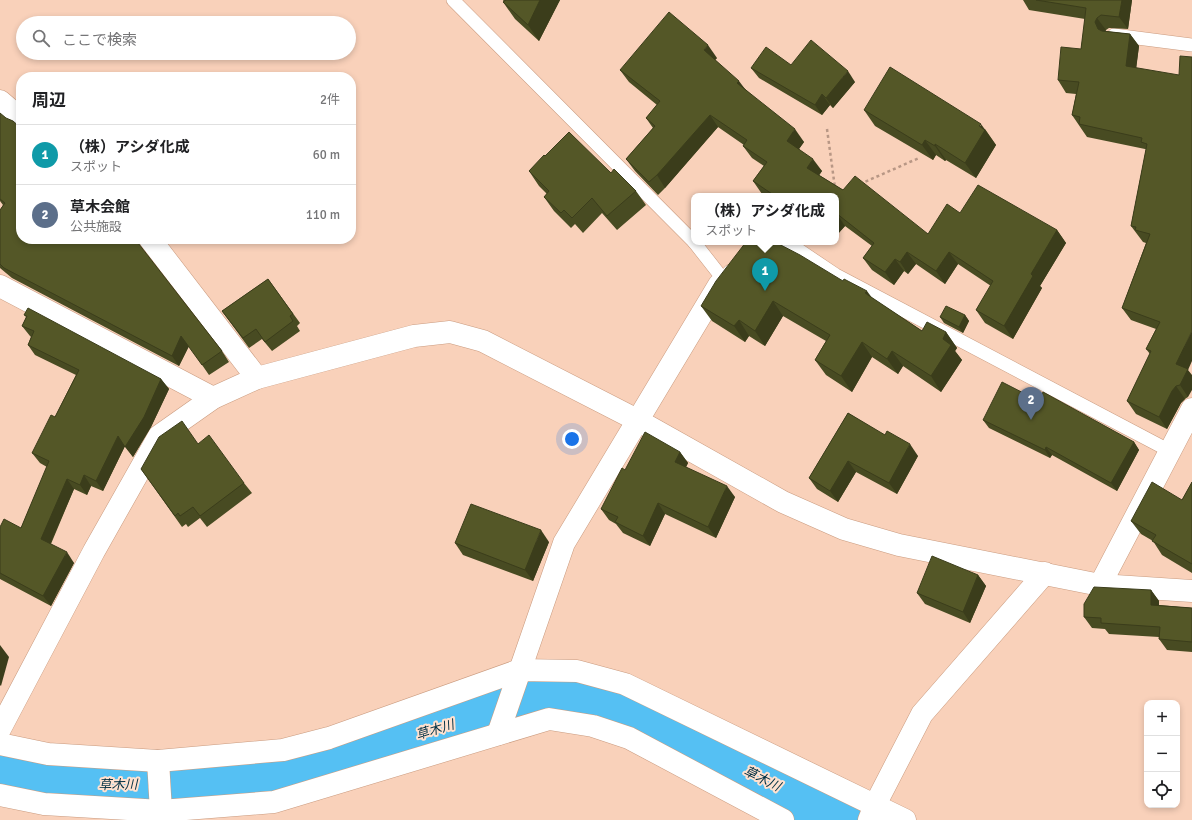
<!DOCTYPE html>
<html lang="ja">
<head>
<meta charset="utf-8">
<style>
	body { margin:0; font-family:Signika,"Noto Sans JP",sans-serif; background:#f6f6f6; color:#202124 }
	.controls { position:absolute; right:12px; bottom:12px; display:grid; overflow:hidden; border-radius:8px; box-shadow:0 2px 6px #0003 }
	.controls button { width:36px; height:36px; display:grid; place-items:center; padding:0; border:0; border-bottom:1px solid #e0e0e0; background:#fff; color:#202124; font:20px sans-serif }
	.you { position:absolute; left:572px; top:439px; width:14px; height:14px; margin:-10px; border:3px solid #fff; border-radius:50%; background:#1a73e8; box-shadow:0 0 0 6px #1a73e833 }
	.badge { display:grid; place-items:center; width:26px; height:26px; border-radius:50%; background:#157da7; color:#fff; font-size:13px; font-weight:700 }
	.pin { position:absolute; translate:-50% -33px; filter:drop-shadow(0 1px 2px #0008) }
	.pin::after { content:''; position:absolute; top:21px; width:14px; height:12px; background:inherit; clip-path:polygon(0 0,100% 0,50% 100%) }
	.popup { position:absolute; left:691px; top:193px; width:148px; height:52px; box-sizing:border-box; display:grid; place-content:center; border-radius:8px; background:#fff; filter:drop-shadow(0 1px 3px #0005); font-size:13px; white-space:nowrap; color:#757577 }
	.popup b { font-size:15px; color:#202124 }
	.popup::after { content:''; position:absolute; left:50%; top:100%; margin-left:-8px; border:8px solid transparent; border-top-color:#fff }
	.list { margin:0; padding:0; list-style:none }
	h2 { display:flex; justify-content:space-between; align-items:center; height:52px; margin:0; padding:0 16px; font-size:17px }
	h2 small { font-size:13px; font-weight:400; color:#757577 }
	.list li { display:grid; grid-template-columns:26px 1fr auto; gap:12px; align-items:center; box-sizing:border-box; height:60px; padding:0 16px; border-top:1px solid #e0e0e0 }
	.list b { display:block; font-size:15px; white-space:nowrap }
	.list p { margin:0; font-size:13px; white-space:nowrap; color:#757577 }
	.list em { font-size:13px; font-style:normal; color:#757577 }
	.icon { flex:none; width:22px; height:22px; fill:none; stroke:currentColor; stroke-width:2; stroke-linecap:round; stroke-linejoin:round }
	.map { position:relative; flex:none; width:1192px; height:820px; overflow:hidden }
	.search { position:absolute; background:#fff; box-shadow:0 2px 6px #0003; left:16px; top:16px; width:340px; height:44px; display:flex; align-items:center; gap:10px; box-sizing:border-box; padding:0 14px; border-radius:22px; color:#757577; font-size:15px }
	.panel { position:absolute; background:#fff; box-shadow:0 2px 6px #0003; left:16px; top:72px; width:340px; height:172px; border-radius:16px }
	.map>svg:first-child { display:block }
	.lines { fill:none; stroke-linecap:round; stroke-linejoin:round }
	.river { stroke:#55c0f3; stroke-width:51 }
	.lane-casing { stroke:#ca9b7f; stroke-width:14 }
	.street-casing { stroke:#ca9b7f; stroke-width:23 }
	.path { stroke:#b89785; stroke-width:2.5; stroke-dasharray:3 3; stroke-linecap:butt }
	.lane { stroke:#fff; stroke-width:13 }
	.street { stroke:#fff; stroke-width:22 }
	.wall { fill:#484b22 }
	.shaded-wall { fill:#3b3d1b }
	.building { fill:#545727; stroke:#3b3d1b }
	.labels { text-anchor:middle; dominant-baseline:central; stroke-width:4; stroke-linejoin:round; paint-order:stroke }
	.water-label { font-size:13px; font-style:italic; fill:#002f43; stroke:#ffe1cf }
</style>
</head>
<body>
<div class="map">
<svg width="1192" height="820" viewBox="0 0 1192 820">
	<rect width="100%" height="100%" fill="#f9d1ba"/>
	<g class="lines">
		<!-- river -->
		<path class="river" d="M0,772L95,786L184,784L281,776L538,699L585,703L647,723L848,820"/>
		<!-- lane casing -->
		<g class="lane-casing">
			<g id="lane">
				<path d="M453,0L694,242"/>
				<path d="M1114,35L1192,45"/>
				<path d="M694,242L723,279L730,271"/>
				<path d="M787,242L836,275L1170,451"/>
			</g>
		</g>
		<!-- street casing -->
		<g class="street-casing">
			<g id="street">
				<path d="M0,101L21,119"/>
				<path d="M150,239L257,378"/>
				<path d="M0,286L213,398"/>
				<path d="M1100,585L1192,409"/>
				<path d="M0,729L94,551L159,436L213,398L257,378L414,336L450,332L483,341L637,420L783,502L844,529L899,545L1100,585L1192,591"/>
				<path d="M498,734L564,543L719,285"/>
				<path d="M0,744L48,754L158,761L283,750L329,738L520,670L577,671L625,684L905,820"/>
				<path d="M158,761L161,811"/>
				<path d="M0,795L44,804L161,811L274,802L549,719L593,726L629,738L783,820"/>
				<path d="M869,820L875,805L922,714L1045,573"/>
			</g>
		</g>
		<!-- path -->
		<g class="path">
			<path d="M827,129L835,188"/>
			<path d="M860,184L919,158"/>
		</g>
		<!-- lane -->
		<use href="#lane" class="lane"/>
		<!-- street -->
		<use href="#street" class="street"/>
	</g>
	<!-- wall -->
	<g class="wall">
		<path d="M503,0H560L539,41L515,19L503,2H504Z"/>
		<path d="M1023,0H1132L1128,29L1109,28L1106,30L1105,31L1130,34L1139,46L1136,68L1188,370V397L1185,399L1181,403L1167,429L1136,414L1127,401L1150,354L1146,349L1156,329L1131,320L1122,308L1146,243L1143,242L1131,226L1146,149H1145L1087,137L1072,115L1076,94L1066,93L1058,80L1081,49L1085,19L1029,10Z"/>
		<path d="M717,58L715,60L745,89L804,142L799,149L822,171L819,175L843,190L928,234L960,213L1057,230L1066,243L1040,286L1042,288L1013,339L985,323L976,310L991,286L958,264L945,284L916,264L908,274L904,271L894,285L872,270L863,258L872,246L845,226L836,236V196H765L762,194L753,181L764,166L752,158L743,146L744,145L718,127L665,188L658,195L635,171L626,159L653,128L646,118L657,105L629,82L620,70Z"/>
		<path d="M791,65L855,82L833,108L830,105L822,115L759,78L751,68Z"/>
		<path d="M864,110L985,129L996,145L976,178L946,160L945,161L936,155L933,160L875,126Z"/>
		<path d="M0,113L21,239H136L139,245L222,351L229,362L209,375L189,346L179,366L12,278L0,268V210L3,205L0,201Z"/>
		<path d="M545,156L611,173L636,191L646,205L617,230L602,213L583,233L575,224L571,228L554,211L544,197L547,194L539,186L529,171Z"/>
		<path d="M268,279L300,323L297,326L300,331L272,351L262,339L249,348L222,311Z"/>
		<path d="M843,281L872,298L922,331L946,332L957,348L955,351L962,360L941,392L903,366L898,374L872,357L852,392L826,375L815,360L826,341L783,316L765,346L749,336L745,342L712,321L701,306Z"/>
		<path d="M24,315L161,379L169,389L151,427L133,457L125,446L103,491L91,486L87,495L74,489L51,544L74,563L51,606L0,579V527L21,528L47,467L40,463L32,453L55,417L76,375L35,355L28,345L31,337L30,336L22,326L26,317Z"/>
		<path d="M965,315L969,321L963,333L944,323L940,317Z"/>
		<path d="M1039,401L1134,442L1139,450L1117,491L1052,455L1050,458L989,428L983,420Z"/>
		<path d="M848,413L918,456L897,494L856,472L838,502L817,489L809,478Z"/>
		<path d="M198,444L244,483L252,493L207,527L200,518L188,527L186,524L182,527L141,469Z"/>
		<path d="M680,452L688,463L686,467L735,497L716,538L665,514L650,546L623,533L616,524L609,520L601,509L625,470Z"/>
		<path d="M1192,482V573L1162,555L1153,541L1141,534L1131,521L1182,500Z"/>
		<path d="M549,542L533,581L463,555L455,543Z"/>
		<path d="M978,575L986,586L970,623L925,604L917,593Z"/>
		<path d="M1151,590L1159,601V605L1192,608V652L1167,650L1159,639V637L1109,634L1105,629L1092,628L1084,617Z"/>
	</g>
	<!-- shaded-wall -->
	<g class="shaded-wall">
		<path d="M540,0H560L539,41L528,25Z"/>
		<path d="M1122,0H1132L1128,29L1119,17Z"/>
		<path d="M1097,18L1106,30L1104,34L1098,29L1095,22Z"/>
		<path d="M1130,34L1139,46L1135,78L1126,66Z"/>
		<path d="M708,45L717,58L713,62L704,50Z"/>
		<path d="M848,71L855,82L833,108L826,98Z"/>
		<path d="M739,81L748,93L737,83Z"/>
		<path d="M822,94L830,105L822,115L815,105Z"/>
		<path d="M710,115L718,127L665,188L657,175Z"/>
		<path d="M981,124L996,145L976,178L965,163Z"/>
		<path d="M795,129L804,142L796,153L787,141Z"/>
		<path d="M925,140L936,155L933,160L922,145Z"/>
		<path d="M935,144L946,160L945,161L935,146Z"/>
		<path d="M813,159L822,171L816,180L807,168Z"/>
		<path d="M836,213L845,226L836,236Z"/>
		<path d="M1057,230L1066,243L1040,286L1042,288L1013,339L1004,326L1031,274Z"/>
		<path d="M907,252L916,264L908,274L900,262Z"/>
		<path d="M949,252L958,264L945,284L936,271Z"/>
		<path d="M895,259L904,271L894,285L885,272Z"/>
		<path d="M867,291L878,306L865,293Z"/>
		<path d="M773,301L783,316L765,346L755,331Z"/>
		<path d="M965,315L969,321L963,333L959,327Z"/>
		<path d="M739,320L749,336L745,342L734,326Z"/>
		<path d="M1192,331V361L1188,370L1192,375V390L1188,397L1180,385L1176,364Z"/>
		<path d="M946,332L957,348L955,351L962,360L941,392L931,376L943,339Z"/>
		<path d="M181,336L189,346L179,366L172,356Z"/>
		<path d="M862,342L872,357L852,392L841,376Z"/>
		<path d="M892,351L903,366L898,374L887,359Z"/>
		<path d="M161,379L169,389L151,427L133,457L125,447Z"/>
		<path d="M1176,386L1185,399L1181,403L1167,429L1159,417L1172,391Z"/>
		<path d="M118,436L125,446L103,491L96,481Z"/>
		<path d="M1134,442L1139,450L1117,491L1111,483Z"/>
		<path d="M910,444L918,456L897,494L889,483Z"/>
		<path d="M1046,447L1052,455L1050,458L1045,450Z"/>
		<path d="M680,452L688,463L683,473L675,462Z"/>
		<path d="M848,461L856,472L838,502L830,491Z"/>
		<path d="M84,475L91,486L87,495L80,485Z"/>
		<path d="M67,479L74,489L48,549L41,539Z"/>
		<path d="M727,486L735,497L716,538L708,527Z"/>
		<path d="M658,503L665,514L650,546L643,536Z"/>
		<path d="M541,530L549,542L533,581L525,570Z"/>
		<path d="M67,552L74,563L51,606L43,596Z"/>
		<path d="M978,575L986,586L970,623L963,612Z"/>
		<path d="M1151,590L1159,601V616L1151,605Z"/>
		<path d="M0,645L9,657L1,686L0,685Z"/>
	</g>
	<!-- building -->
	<g class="building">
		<path d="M506,0H540L528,25L503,2Z"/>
		<path d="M1036,0H1122L1119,17L1101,15L1097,18L1095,22L1098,29L1102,31L1130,34L1126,66L1179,75L1180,56L1192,57V331L1176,364L1188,369L1180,385L1176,386L1172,391L1159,417L1127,401L1151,351L1146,349L1160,322L1122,308L1150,234L1135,230L1136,227L1131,226L1147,144L1141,142L1142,138L1079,124L1080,117L1072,115L1079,82L1058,80L1061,47L1081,49L1086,8Z"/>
		<path d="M669,12L708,45L704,50L739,81L737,83L795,129L787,141L813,159L807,168L843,190L855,176L928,234L947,204L960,213L978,185L1057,230L1031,274L1033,276L1004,326L976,310L993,281L949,252L936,271L907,252L900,262L895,259L885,272L863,258L874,243L836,213V196H775L753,181L767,162L743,146L747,140L710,115L657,175L649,182L626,159L655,126L646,118L660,101L620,70Z"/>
		<path d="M811,40L848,71L826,98L822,94L815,105L751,68L766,47L791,65Z"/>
		<path d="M890,67L981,124L979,126L985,130L965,163L935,144V146L925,140L922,145L864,110Z"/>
		<path d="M0,113L6,118L13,121L21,128V239H135L222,351L202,365L181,336L172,356L4,268L0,264V210L5,203L0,199Z"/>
		<path d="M569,132L611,173L614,169L636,191L607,216L592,198L572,218L564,210L561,213L544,197L549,191L529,171L544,155L545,156Z"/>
		<path d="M746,242H775L800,255L843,281L844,279L867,291L865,293L922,331L927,322L946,332L943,339L951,345L931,376L892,351L887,359L862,342L841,376L815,360L830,335L773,301L755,331L739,320L734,326L701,306L716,281Z"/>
		<path d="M268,279L293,314L290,316L293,321L265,342L256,329L243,338L222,311Z"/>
		<path d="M946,306L965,315L959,327L940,317Z"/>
		<path d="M28,308L161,379L144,417L125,447L118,436L96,481L84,475L80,485L67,479L41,539L67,552L43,596L0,573V527L4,519L21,528L49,461L32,453L51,415L55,417L79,370L28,345L34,331L22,326L27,316L24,315Z"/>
		<path d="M1002,382L1039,401L1043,392L1134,442L1111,483L1046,447L1045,450L983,420Z"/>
		<path d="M848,413L885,435L887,431L910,444L889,483L848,461L830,491L809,478Z"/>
		<path d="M182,421L198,444L209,435L244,483L200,516L193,507L180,516L178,513L175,516L141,469L159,437Z"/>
		<path d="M645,432L680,452L675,462L727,486L708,527L658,503L643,536L615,522L618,517L601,509L622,468L625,470Z"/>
		<path d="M1152,482L1182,500L1192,482V564L1152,541L1156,535L1131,521Z"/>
		<path d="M471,504L541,530L525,570L455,543Z"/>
		<path d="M932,556L978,575L963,612L917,593Z"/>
		<path d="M1094,587L1151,590V605L1192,608V642L1159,639L1160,627L1101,623V618L1084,617V604Z"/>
	</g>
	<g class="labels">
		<!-- water labels -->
		<g class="water-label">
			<text transform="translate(435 730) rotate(-17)">草木川</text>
			<text transform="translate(762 779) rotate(26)">草木川</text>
			<text transform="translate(118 785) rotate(-1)">草木川</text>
		</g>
	</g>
</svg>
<div class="controls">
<button>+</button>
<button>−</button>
<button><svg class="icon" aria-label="locate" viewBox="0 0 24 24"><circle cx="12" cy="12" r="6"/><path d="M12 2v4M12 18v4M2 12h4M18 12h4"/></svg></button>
</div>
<div class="you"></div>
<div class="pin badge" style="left:765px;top:291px;background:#0f9aa8">1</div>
<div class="popup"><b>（株）アシダ化成</b>スポット</div>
<div class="pin badge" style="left:1031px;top:420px;background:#5c6f8a">2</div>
<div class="search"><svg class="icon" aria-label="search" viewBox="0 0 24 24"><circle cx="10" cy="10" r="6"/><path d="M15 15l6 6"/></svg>ここで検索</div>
<section class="panel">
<h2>周辺<small>2件</small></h2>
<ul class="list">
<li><span class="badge" style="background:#0f9aa8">1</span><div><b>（株）アシダ化成</b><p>スポット</p></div><em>60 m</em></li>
<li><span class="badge" style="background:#5c6f8a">2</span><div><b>草木会館</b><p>公共施設</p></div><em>110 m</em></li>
</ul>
</section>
</div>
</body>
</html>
